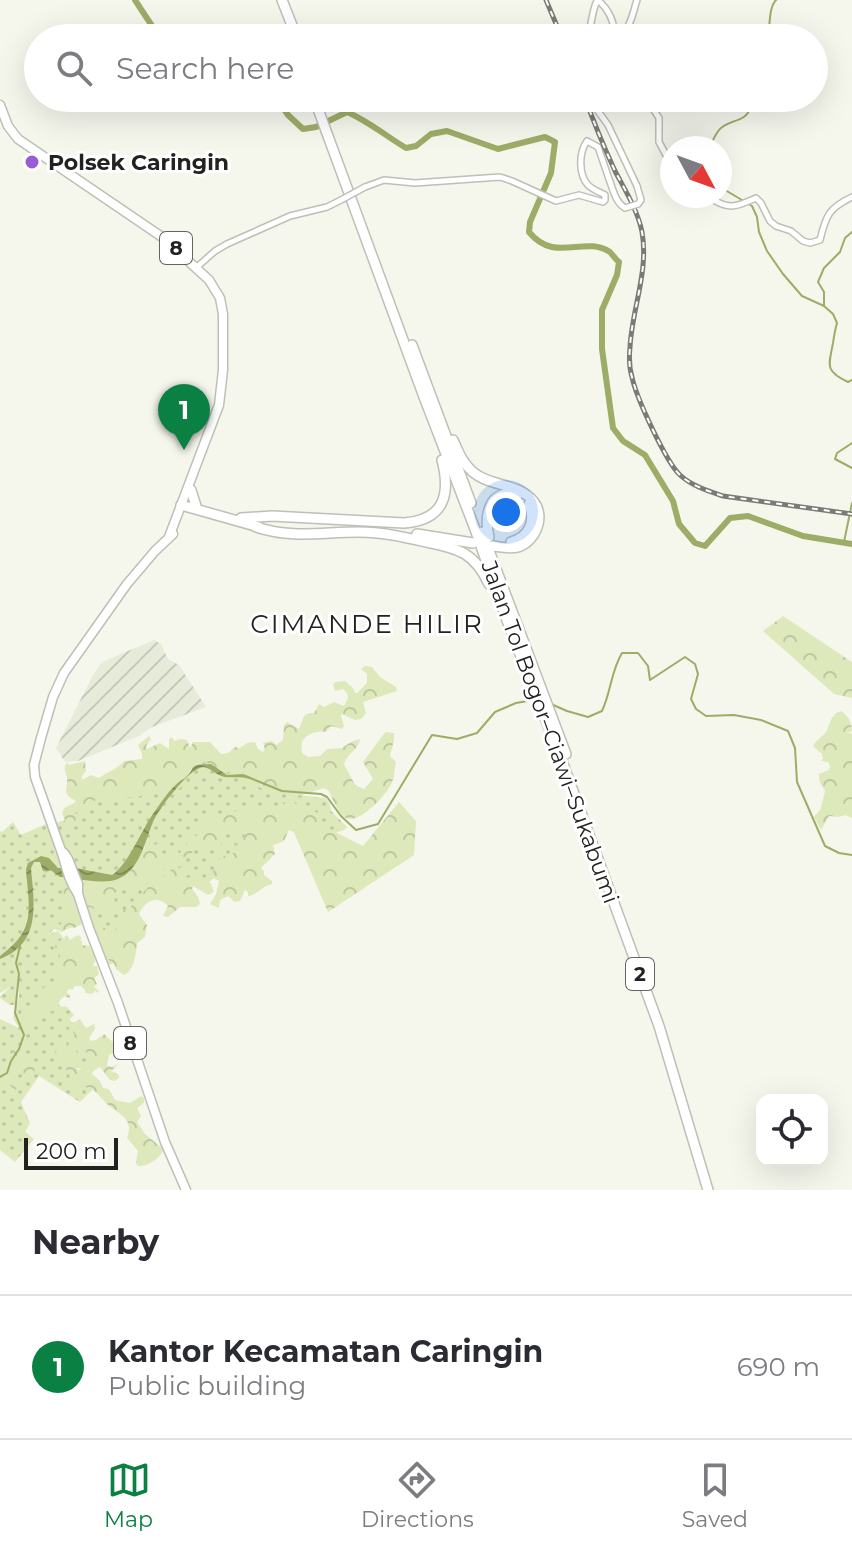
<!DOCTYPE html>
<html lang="en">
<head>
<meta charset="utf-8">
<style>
	body { margin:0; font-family:Montserrat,sans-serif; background:#f2f2f3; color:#2b2b33 }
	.controls { position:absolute; right:24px; bottom:24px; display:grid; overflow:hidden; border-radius:16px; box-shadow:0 8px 32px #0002 }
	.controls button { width:72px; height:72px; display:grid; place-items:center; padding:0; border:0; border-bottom:2px solid #e1e1e2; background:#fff; color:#2b2b33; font:40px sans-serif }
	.compass { position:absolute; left:660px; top:136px; width:72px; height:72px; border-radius:50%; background:#fff; box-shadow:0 8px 32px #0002; rotate:131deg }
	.scale { position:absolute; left:24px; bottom:20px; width:94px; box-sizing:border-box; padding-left:8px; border:4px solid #222320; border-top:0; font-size:22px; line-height:28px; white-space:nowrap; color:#222320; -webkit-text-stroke:6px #fff; paint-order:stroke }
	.you { position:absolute; left:506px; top:512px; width:28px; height:28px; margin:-20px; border:6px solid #fff; border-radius:50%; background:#1a73e8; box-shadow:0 0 0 12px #1a73e833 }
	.badge { display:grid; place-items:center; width:52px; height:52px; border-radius:50%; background:#0b8043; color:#fff; font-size:26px; font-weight:700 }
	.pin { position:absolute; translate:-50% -66px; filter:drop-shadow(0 2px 4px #0008) }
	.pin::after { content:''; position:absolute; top:42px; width:28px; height:24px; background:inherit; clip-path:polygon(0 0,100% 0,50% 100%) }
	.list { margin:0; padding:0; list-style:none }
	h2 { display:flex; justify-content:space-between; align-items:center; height:104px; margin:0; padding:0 32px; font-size:34px }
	h2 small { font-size:26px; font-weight:400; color:#7c7c81 }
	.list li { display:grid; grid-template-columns:52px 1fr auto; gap:24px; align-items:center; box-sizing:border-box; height:144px; padding:0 32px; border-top:2px solid #e1e1e2 }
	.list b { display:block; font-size:30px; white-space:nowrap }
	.list p { margin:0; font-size:26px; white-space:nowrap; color:#7c7c81 }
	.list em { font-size:26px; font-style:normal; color:#7c7c81 }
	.icon { flex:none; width:44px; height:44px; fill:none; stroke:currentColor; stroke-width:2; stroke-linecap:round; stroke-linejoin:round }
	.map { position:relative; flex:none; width:852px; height:1190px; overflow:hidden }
	.search { position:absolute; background:#fff; box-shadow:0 8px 32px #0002; left:24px; right:24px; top:24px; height:88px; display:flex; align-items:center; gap:20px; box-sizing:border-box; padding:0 28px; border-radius:44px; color:#7c7c81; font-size:30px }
	.sheet { height:248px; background:#fff }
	nav { display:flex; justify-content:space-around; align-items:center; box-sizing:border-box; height:112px; border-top:2px solid #e1e1e2; background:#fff; font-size:22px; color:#7c7c81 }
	nav a { display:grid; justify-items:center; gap:4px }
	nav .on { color:#0b8043 }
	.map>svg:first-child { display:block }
	.industrial { fill:url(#industrial-furrows) }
	.grass { fill:url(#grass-dots) }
	.forest { fill:url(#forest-crowns) }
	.water { fill:url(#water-waves) }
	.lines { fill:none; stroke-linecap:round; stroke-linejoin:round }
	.stream { stroke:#9dac67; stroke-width:2 }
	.river { stroke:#9dac67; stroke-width:6 }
	.tertiary-casing { stroke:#bdc0b6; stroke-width:8 }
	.trunk-casing { stroke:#bdc0b6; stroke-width:11 }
	.motorway-casing { stroke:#bdc0b6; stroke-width:12 }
	.tertiary { stroke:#fff; stroke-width:5 }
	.trunk { stroke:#fff; stroke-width:8 }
	.motorway { stroke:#fff; stroke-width:9 }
	.rail-casing { stroke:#7a7b75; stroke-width:5 }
	.rail { stroke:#fff; stroke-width:2; stroke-dasharray:6; stroke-linecap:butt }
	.tertiary-bridge-casing { stroke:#bdc0b6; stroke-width:8; stroke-linecap:butt }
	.tertiary-bridge { stroke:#fff; stroke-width:5 }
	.poi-dot { fill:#995cd3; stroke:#fff; stroke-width:3 }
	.labels { text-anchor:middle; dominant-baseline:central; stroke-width:6; stroke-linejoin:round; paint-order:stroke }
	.shield { fill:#fff; stroke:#646563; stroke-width:2 }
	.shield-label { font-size:20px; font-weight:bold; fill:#222320 }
	.poi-label { font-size:22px; font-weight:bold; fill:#222320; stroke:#fff; text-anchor:start }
	.street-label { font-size:22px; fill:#222320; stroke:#fff }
	.quarter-label { font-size:26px; letter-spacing:2px; fill:#222320; stroke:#fff }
</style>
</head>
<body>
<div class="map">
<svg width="852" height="1190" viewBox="0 0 852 1190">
	<defs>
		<pattern id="industrial-furrows" width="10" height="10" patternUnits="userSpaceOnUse" patternTransform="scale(2)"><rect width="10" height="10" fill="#e7ecda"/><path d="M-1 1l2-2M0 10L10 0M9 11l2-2" fill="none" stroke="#c6cabb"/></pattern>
		<pattern id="grass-dots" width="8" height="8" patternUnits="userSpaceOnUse" patternTransform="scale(2)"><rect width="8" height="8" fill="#dde8bb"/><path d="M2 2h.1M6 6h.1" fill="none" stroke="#bdc7a0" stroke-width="1.8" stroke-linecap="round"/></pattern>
		<pattern id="forest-crowns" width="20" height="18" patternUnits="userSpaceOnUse" patternTransform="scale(2)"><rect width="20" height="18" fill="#dde8bb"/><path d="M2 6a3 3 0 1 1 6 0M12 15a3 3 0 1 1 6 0" fill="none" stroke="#bdc7a0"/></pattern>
		<pattern id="water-waves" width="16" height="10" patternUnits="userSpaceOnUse" patternTransform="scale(2)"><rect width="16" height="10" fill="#9dac67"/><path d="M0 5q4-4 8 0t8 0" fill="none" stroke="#808c54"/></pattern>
	</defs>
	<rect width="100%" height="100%" fill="#f5f7ed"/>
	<!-- industrial -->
	<path class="industrial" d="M154,640L161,644L168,659L179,665L206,707L152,727L139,736L78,761L65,762L56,748L93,675L102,662Z"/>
	<!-- grass -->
	<g class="grass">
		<path d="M203,759L222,772L244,771L243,776L297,795L325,798L330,804L331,811L347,827L344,830L329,835L294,805L199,837L184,851L173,859L146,855C138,832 163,806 175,787L117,874L110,876L70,867L72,861L71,855L62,848L53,824L68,819L82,803L184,780Z"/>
		<path d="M13,822L21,835L48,823L85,921L65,930L54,929L49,934L58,931L73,950L71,987L57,1002L62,1008L66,1006L74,1015L70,1019L96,1064L87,1072L76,1067L73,1070L93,1089L80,1102L39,1076L21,1102L30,1123L25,1132L34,1139L15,1162L0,1150V1077L3,1075L0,1076V1019L19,1028L13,1018L19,997V972L16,1005H10L0,998V996L12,986L0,993V831L2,832Z"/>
		<path d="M238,824L252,825L249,849L208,883L170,885L155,873L174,862L209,827Z"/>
		<path d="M147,867L160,887L133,904L107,950L113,964L104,965L77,876L107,888Z"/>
	</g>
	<!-- forest -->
	<g class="forest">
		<path d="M783,616L852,662V698L834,694L763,631Z"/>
		<path d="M365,666L372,667L380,677L396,687L397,691L363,702L366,713L361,719L355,720L342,714L341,716L344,726L342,729L331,726L326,732C319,730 305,734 302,742C301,746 302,749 302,753L308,757L320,756L327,749L342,748L351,742L360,739C359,749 347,754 344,764L355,785L364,789L373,779L363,762L383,735L386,732L394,733V740L390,756L396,762C394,769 395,779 390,786C385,796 358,825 346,818C339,814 332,799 329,791L324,788L302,795L278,794L255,786L241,771C227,773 214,775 206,761L201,762L195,770L191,769L181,787L175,791L157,792L137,797L96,800L91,803L89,814L82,816L78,812L75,813L76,820L67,828L61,824L65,820L62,813C64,804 71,807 76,801C61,794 68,789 67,777C66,773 64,770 65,766L67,763L69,765L85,761L86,771L82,776V780L91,775L99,778C108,772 117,769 124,761L142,759V754L138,745L149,736L151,739L146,746L147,749L160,743L169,749V739L172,737L174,741L181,739L187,740L190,748L193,742H210L221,754L228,753L235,747L240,748L247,743L255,742L258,749L263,752L265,749L263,743L272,741L276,745L283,740L284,725L287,722L299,729C303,721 302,712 314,713L319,704L324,707L334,702L344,706L348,698L347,693L343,689L335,691L333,685L335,682L345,681L353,688L355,693H357L367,683V674L361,669Z"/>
		<path d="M841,711C848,715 852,723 852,731L848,733L852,734V818L845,815L839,817L829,816L821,830L814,817C816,814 818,813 820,810C821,808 825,793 825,790C821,786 818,780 819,774L829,770L830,766L828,762L821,761L823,758L822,754L813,746C816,740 822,737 826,732C831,723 830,715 841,711Z"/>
		<path d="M288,801C303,803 310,809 323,816L320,819L325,827L363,846L399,802L416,821L414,855L328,912L294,832L289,830L284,841L273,845L275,854L261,868L264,871V875L272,881V884C262,886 257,895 248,896V892L245,890L240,901L235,902L228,896L220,900L219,908L210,904L216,894L219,881L212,877C216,859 217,858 234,853L239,846L243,850L247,846L243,841L247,826L241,825L238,828L239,838L237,845L229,833H219L217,837L222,843L219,850L217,841L214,840C208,856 207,848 195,849L189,856L177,859L174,865L159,872L164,876L172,869L179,868L190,863L194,867V872L185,877L189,883L193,877L202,876L211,884L214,892L208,895L193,886L192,889L198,897L200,904L196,907H180L168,917L163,916L168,906C157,894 144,902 139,914L147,925L145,937L137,943C136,954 134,971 124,975L116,969L114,964L103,955L104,947L94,948L97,936L84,923L74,928L69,927L62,932L53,928L55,923L57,922L60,925L63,921L60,916C66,906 64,890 61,880L51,873L41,872L33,877L36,889L32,892L29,871L36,861H39L64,875L68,881L79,912H81L85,907L90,905L95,911L98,920L102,923L104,928L109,929L110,932L113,933L124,919L118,917V910L114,909L111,911L113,916L111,919L106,912V907L110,904L116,903L118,899L122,903L123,910L131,907L133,901C139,898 141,893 147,889L146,885L150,877L145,874C135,891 123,885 111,896L101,894L103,901L98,903L94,899L84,903L82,895L84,892L81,889L84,884L77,879L121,878L123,873L142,850L148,849L158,843L162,845L159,851L171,858L181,852V849L186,846L190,834L197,836L195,829L198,826H203L214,816L229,814L248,806L256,810L262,807L276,806Z"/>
		<path d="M67,935L70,940L78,935L82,938L80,940L82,941V945L90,946L91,950L94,951L95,961L93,966H97L99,974L94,978L97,984L94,987L99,991L98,993L95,991L92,994L85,993V990L81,986H75L72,990L68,987L65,990L70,996V999L65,996L61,999L57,1006L66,1007L64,1013L67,1022H75L80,1019L86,1028L94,1024L95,1029L89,1038L91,1041L96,1040L104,1034C109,1039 113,1042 119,1046L113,1049V1053L109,1055L107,1065L111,1067L119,1064L111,1071L119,1075V1078L115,1081L110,1080L100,1067L93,1071L92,1074L100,1081L103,1088L109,1089L115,1100L130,1103L141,1096L144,1098V1103L137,1108L141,1116L137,1122L145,1134L161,1147L163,1151C159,1159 147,1167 138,1166L136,1162L138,1151L127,1138C135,1117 117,1114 106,1103C99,1096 96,1090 86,1087C80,1086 72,1087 66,1086L67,1081L71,1079L64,1065L66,1058L56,1054L53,1049L55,1044H60L67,1049L69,1042L73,1043L79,1057L76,1068L79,1070L82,1069L88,1072L92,1062L86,1053V1050C79,1042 75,1033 67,1026V1022L61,1018L58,1010L55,1009L51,1012L48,1008L43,1011L41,1015L29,1025L24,1024L21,1011H31L30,1006L35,1005L39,999L38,995L44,987H56L61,982L55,974L53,969L57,966V961H59L60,953L55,948L56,944L62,939H65L64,937Z"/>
		<path d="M16,1046L24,1047L21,1058L28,1057L33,1053L34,1055L33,1062L35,1073L30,1076L22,1072L18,1074C17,1080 23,1083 23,1089C14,1094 12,1083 3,1082L4,1079L1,1075Z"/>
	</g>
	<!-- water -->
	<g class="water">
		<path d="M211,764L227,775L243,774L251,777L249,779C241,776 234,778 225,777C217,776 210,767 203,767C189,768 158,810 153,822C145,841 140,870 118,879C105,884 88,880 74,879L70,867L112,875C129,864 142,828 155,811C162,801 170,789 180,781C181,780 184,779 185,778C198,765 188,765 211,764Z"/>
		<path d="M41,856L49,858L58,868H65L68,877H60L51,870L43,871L40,862H34L31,868C34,903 42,943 0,959V956C37,929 29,910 26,869L28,863Z"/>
	</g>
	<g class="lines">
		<!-- stream -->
		<g class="stream">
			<path d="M767,38C771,26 768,8 776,0"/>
			<path d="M710,148C712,142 715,135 719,130C728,119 746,123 750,108L734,106L726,101L727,98"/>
			<path d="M720,187L752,206L757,217L759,232L767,251L783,274L802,296L824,306L833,314L837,323C835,330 834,336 833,343C829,365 824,371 848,382L852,380"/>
			<path d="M824,306V292L818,282L824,268L840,252L845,238L852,232"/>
			<path d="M852,443L837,453L835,459L852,468"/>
			<path d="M844,542L852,503"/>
			<path d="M551,704L567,711L588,717L602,711C611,692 611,671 622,653H638L648,666L650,680L685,657L695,664L698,674L691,699L696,709L706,716L734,715L761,720L788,731L795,748L797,782L825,846L839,853L852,855"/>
			<path d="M250,778L282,791L321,794L327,797L341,816L356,830L378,824L432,735L457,739L477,733L495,712L516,703L534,700"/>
			<path d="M0,1077L7,1073L11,1061L19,1049L24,1035L15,1013L19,974L16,963L20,946"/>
		</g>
		<!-- river -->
		<g class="river">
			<path d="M135,0L160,38"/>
			<path d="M277,98L288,115L303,129L316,127L347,112C368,121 386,136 406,148L416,146L431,134L447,131L498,149L545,137L555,142L551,173L530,222L529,232C555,264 584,235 610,252C611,253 618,262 619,262L617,275L602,310V349L613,428L623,441L645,455L673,501L679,524L695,543L705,546L730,518L748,516L803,536L852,544"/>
		</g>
		<!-- tertiary casing -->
		<g class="tertiary-casing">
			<g id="tertiary">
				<path d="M588,38C591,27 592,10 597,1L600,2C609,10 612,19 615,31L621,35C631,27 633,12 637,0"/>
				<path d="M597,98L598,111L608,125L637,186"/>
				<path d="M646,98L659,118V142L672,166"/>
				<path d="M365,187L384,180L415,183L500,177L512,181L556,201L579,195L603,202L605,200V195C600,192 593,190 588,185C578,174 579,152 587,141L598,147L609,179"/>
				<path d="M708,196C728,211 736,207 756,198L761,203L770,221L776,226L791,231L803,241L810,243L820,240C826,215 829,208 852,197"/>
				<path d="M197,267L215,251L227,244L290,216L327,207L341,200"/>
			</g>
		</g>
		<!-- trunk casing -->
		<g class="trunk-casing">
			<g id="trunk">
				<path d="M0,105L8,126L18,139L162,237L209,280L220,298L223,314V370L219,405L169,537"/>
				<path d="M64,853L68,859L78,884V894L89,928L118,1003L165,1142L186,1190"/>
				<path d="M78,894C67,879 66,862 59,845C51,822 43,799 35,777L34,765L41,738L53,697L64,673L127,584L155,551L173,534"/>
			</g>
		</g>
		<!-- motorway casing -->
		<g class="motorway-casing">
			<g id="motorway">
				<path d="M282,0L297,38"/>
				<path d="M314,98L424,397L475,529L509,626L562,761L659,1026L708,1190"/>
				<path d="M412,345L471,503"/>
				<path d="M453,440C457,449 461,460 468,467C485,488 517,481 533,501C546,516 536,541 518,547C510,549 501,547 493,546"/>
				<path d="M191,490L196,506"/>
				<path d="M181,505L259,527"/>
				<path d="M241,518L272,516L404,523C444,520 451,495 442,460"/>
				<path d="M256,527C293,539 322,532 359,532C382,532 404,537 426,542C459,549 474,552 489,584"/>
				<path d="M482,532L566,754"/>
				<path d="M417,534L473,543"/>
				<path d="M489,537C484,515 489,488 518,495"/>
				<path d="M511,542C529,537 536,522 529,504"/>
			</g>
		</g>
		<!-- tertiary -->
		<use href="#tertiary" class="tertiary"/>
		<!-- trunk -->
		<use href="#trunk" class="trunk"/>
		<!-- motorway -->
		<use href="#motorway" class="motorway"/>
		<!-- rail casing -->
		<g class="rail-casing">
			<g id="rail">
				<path d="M546,0L562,38"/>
				<path d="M585,98C594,123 604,147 615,171C625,190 638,211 642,232C649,271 632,309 630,347C629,357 629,367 632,377C636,397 666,462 680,475C692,486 708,491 723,496L852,514"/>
			</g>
		</g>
		<!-- rail -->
		<use href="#rail" class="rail"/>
		<!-- tertiary-bridge casing -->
		<g class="tertiary-bridge-casing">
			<g id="tertiary-bridge">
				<path d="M609,179C613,189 615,202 625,208L638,204L641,200L637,186"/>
				<path d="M341,200L365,187"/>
			</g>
		</g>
		<!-- tertiary-bridge -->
		<use href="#tertiary-bridge" class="tertiary-bridge"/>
	</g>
	<!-- markers -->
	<circle class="poi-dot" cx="32" cy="162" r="8"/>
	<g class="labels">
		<!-- shield labels -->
		<g class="shield">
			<rect x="160" y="232" width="32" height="32" rx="6"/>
			<rect x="626" y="958" width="28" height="32" rx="6"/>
			<rect x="114" y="1027" width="32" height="32" rx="6"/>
		</g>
		<g class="shield-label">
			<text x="176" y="248">8</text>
			<text x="640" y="974">2</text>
			<text x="130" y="1043">8</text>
		</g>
		<!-- poi labels -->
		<g class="poi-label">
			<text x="48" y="162">Polsek Caringin</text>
		</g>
		<!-- street labels -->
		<g class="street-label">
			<text transform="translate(550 732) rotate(70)">Jalan Tol Bogor–Ciawi–Sukabumi</text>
		</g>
		<!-- quarter labels -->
		<g class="quarter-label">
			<text x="367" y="624">CIMANDE HILIR</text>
		</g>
	</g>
</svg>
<div class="controls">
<button><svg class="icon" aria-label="locate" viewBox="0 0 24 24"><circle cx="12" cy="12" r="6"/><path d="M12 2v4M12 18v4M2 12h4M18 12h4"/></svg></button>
</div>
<svg class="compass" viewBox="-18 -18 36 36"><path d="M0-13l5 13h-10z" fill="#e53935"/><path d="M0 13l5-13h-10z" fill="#7c7c81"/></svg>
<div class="scale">200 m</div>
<div class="you"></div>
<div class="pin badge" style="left:184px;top:450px">1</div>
<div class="search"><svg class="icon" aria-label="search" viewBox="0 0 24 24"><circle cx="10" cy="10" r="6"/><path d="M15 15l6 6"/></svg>Search here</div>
</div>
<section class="sheet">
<h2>Nearby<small></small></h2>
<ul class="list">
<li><span class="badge">1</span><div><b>Kantor Kecamatan Caringin</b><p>Public building</p></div><em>690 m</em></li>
</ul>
</section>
<nav>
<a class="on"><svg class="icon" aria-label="map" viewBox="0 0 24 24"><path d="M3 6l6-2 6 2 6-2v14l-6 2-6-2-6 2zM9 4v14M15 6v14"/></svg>Map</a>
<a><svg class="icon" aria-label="directions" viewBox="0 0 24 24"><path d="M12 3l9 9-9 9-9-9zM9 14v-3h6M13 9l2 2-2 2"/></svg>Directions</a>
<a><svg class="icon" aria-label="saved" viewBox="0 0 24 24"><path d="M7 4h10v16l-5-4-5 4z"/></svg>Saved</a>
</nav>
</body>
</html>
